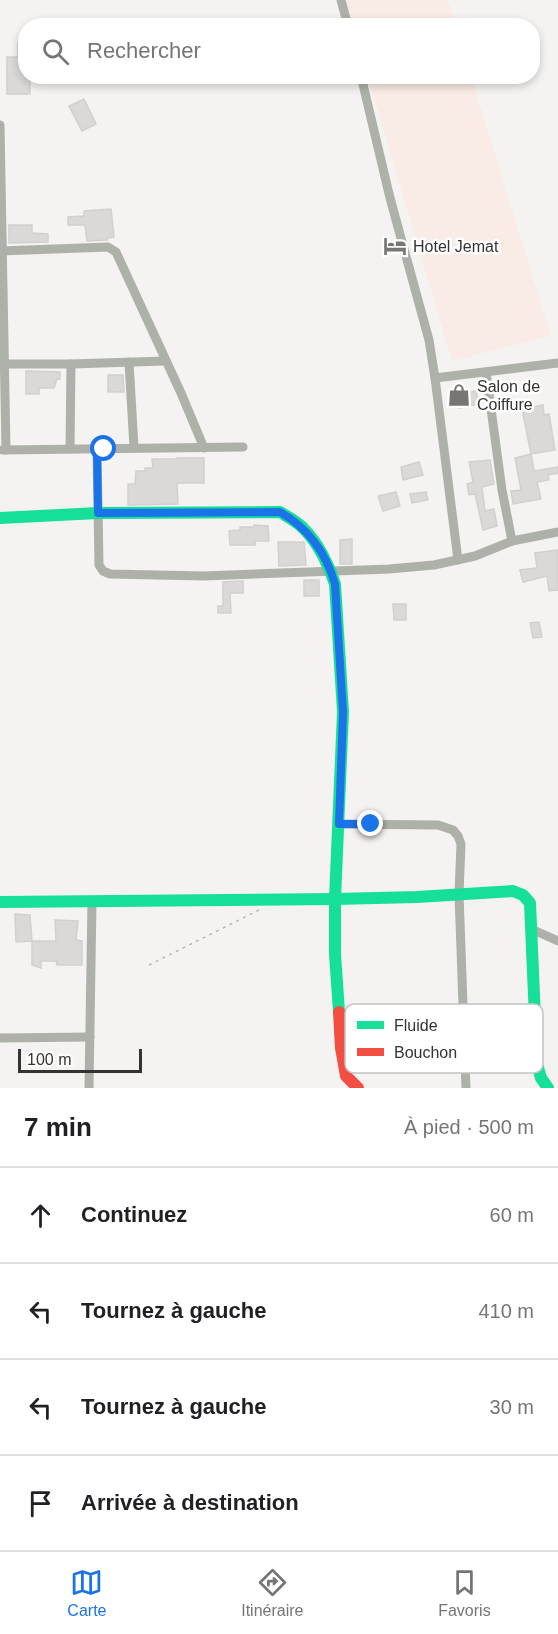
<!DOCTYPE html>
<html lang="fr">
<head>
<meta charset="utf-8">
<style>
	body { margin:0; font-family:Arial,sans-serif; background:#f2f2f2; color:#202124 }
	.scale { position:absolute; left:18px; bottom:15px; width:124px; box-sizing:border-box; padding-left:6px; border:3px solid #343332; border-top:0; font-size:16px; line-height:21px; white-space:nowrap; color:#343332; -webkit-text-stroke:4px #fff; paint-order:stroke }
	.stop { position:absolute; width:18px; height:18px; margin:-14px; border:4px solid #1a73e8; border-radius:50%; background:#fff }
	.stop.end { background:#1a73e8; border-color:#fff; box-shadow:0 2px 6px #0008 }
	.list { margin:0; padding:0; list-style:none }
	h2 { display:flex; justify-content:space-between; align-items:center; height:78px; margin:0; padding:0 24px; font-size:26px }
	h2 small { font-size:20px; font-weight:400; color:#757577 }
	.list li { display:grid; grid-template-columns:39px 1fr auto; gap:18px; align-items:center; box-sizing:border-box; height:96px; padding:0 24px; border-top:2px solid #e0e0e0 }
	.list b { display:block; font-size:22px; white-space:nowrap }
	.list em { font-size:20px; font-style:normal; color:#757577 }
	.icon { flex:none; width:33px; height:33px; fill:none; stroke:currentColor; stroke-width:2; stroke-linecap:round; stroke-linejoin:round }
	.map { position:relative; flex:none; width:558px; height:1088px; overflow:hidden }
	.search { position:absolute; background:#fff; box-shadow:0 3px 9px #0003; left:18px; right:18px; top:18px; height:66px; display:flex; align-items:center; gap:15px; box-sizing:border-box; padding:0 21px; border-radius:24px; color:#757577; font-size:22px }
	.sheet { height:462px; background:#fff }
	nav { display:flex; justify-content:space-around; align-items:center; box-sizing:border-box; height:84px; border-top:2px solid #e0e0e0; background:#fff; font-size:16px; color:#757577 }
	nav a { display:grid; justify-items:center; gap:3px }
	nav .on { color:#1a73e8 }
	.map>svg:first-child { display:block }
	.education { fill:#f9ebe5 }
	.building { fill:#dad9d8; stroke:#d1d0cf; stroke-width:1.5 }
	.lines { fill:none; stroke-linecap:round; stroke-linejoin:round }
	.path { stroke:#b7b8b4; stroke-width:1.5; stroke-dasharray:3 4.5; stroke-linecap:butt }
	.street { stroke:#aeb0aa; stroke-width:9 }
	.fast { stroke:#16e098; stroke-width:12 }
	.jam { stroke:#f24e42; stroke-width:12 }
	.route { stroke:#1a73e8; stroke-width:8 }
	.labels { text-anchor:middle; dominant-baseline:central; stroke-width:5; stroke-linejoin:round; paint-order:stroke }
	.poi-label { font-size:16px; fill:#343332; stroke:#fff; text-anchor:start }
	.key { fill:#fff; stroke:#c2c2c2; stroke-width:1.5 }
	.key-label { font-size:16px; fill:#343332 }
</style>
</head>
<body>
<div class="map">
<svg width="558" height="1088" viewBox="0 0 558 1088">
	<rect width="100%" height="100%" fill="#f4f3f1"/>
	<!-- education -->
	<g class="education">
		<path d="M346,0H448L456,25H353Z"/>
		<path d="M368,77H471L551,336L452,361Z"/>
	</g>
	<!-- building -->
	<g class="building">
		<path d="M18,43H26V76H30V94H7V57H18Z"/>
		<path d="M84,99L96,124L82,131L69,106Z"/>
		<path d="M111,209L114,237L107,238V240L87,241L85,225H68V217L84,216V211Z"/>
		<path d="M9,225H32V233L48,234V242L9,243Z"/>
		<path d="M26,371L60,372V379H57L54,388H39V394H26Z"/>
		<path d="M108,375H123L124,392H108Z"/>
		<path d="M465,388L467,393L476,391L479,404L459,408L456,390Z"/>
		<path d="M543,405L544,415L549,414L555,450L531,454L522,409Z"/>
		<path d="M531,454L534,471L558,467V473L548,475L549,480L537,482L541,499L513,504L511,491L521,490L515,458Z"/>
		<path d="M177,458H204V483H177L178,504L128,505V484H135L136,471H145V468H153L152,459H177Z"/>
		<path d="M490,460L494,484L482,487L485,511L494,509L497,526L483,530L475,494L469,495L467,484L473,482L469,462Z"/>
		<path d="M419,462L423,475L403,480L401,467Z"/>
		<path d="M396,492L400,506L383,511L378,496Z"/>
		<path d="M426,492L428,500L412,503L410,494Z"/>
		<path d="M254,525L268,526L269,541H255V545H230L229,531L240,530V527H254Z"/>
		<path d="M352,539V564H340V540Z"/>
		<path d="M278,542H304L306,565L279,566Z"/>
		<path d="M558,550V590L549,591L547,576L523,582L520,570L537,568L535,553Z"/>
		<rect x="304" y="580" width="15" height="16"/>
		<path d="M243,581V593H230L231,613H218V606H223V582Z"/>
		<path d="M393,604H406V620H394Z"/>
		<path d="M539,622L542,637L533,638L530,623Z"/>
		<path d="M15,914L30,915L32,941L16,942Z"/>
		<path d="M55,920L78,921L76,940L82,941V965H57L56,961H41V968L32,965V941H56Z"/>
	</g>
	<g class="lines">
		<!-- path -->
		<path class="path" d="M149,965L261,909"/>
		<!-- street -->
		<g class="street">
			<path d="M341,0L348,26"/>
			<path d="M361,76L390,198L429,340L435,378L458,560"/>
			<path d="M0,125L6,450"/>
			<path d="M0,251L108,247L116,252L181,393L204,448"/>
			<path d="M129,362L134,447"/>
			<path d="M0,364H71L165,361"/>
			<path d="M486,372L502,490L512,541"/>
			<path d="M435,378L558,363"/>
			<path d="M70,448L71,364"/>
			<path d="M97,449L99,565L103,571L110,574L204,576L389,569L434,565L475,556L512,541L558,532"/>
			<path d="M2,450L243,447"/>
			<path d="M338,824L438,825L453,830L458,836L461,844L459,894L466,1088"/>
			<path d="M531,929L558,941"/>
			<path d="M0,1038L90,1037"/>
			<path d="M89,1088L92,902"/>
		</g>
		<!-- fast -->
		<g class="fast">
			<path d="M0,518L98,513L280,512C288,517 298,522 304,529C318,543 329,565 335,584L343,712L335,899V954L339,1012"/>
			<path d="M0,902L335,899L417,897L513,891L523,895L530,903L537,1064L541,1078L548,1088"/>
		</g>
		<!-- jam -->
		<path class="jam" d="M339,1012L341,1048L346,1076L358,1088"/>
	</g>
	<g class="lines">
		<!-- route -->
		<path class="route" d="M104,449H97L98,513L280,512C308,528 326,553 335,584L343,712L339,824H371"/>
	</g>
	<!-- icons -->
	<defs>
		<g id="hotel-bare" transform="scale(1.8)"><path d="M-6-4.5h1.5V1H6V5H4.5V3h-9V5H-6ZM-4 0a1.8 1.8 0 1 1 3.6 0ZM.5 0V-2.5h3Q6-2.5 6 0Z" fill="#777675" stroke="#fff" stroke-width="2.5" paint-order="stroke"/></g>
		<g id="shop-bare" transform="scale(1.8)"><path d="M-5-2.5h2.3a2.7 3.5 0 0 1 5.4 0H5L5.5 6h-11ZM-1.5-2.5h3a1.5 2.3 0 0 0-3 0Z" fill="#777675" stroke="#fff" stroke-width="2.5" paint-order="stroke"/></g>
	</defs>
	<g fill-rule="evenodd">
		<use href="#hotel-bare" x="395" y="246"/>
		<use href="#shop-bare" x="459" y="395"/>
	</g>
	<g class="labels">
		<!-- poi labels -->
		<g class="poi-label">
			<text x="413" y="246">Hotel Jemat</text>
			<text x="477" y="386">Salon de<tspan x="477" dy="18">Coiffure</tspan></text>
		</g>
	</g>
	<!-- legend -->
	<rect x="345" y="1004" width="198" height="69" rx="9" class="key"/>
	<rect x="357" y="1021" width="27" height="8" fill="#16e098"/>
	<rect x="357" y="1048" width="27" height="8" fill="#f24e42"/>
	<g class="key-label">
		<text x="394" y="1031">Fluide</text>
		<text x="394" y="1058">Bouchon</text>
	</g>
</svg>
<div class="scale">100 m</div>
<div class="stop" style="left:104px;top:449px"></div>
<div class="stop end" style="left:371px;top:824px"></div>
<div class="search"><svg class="icon" aria-label="search" viewBox="0 0 24 24"><circle cx="10" cy="10" r="6"/><path d="M15 15l6 6"/></svg>Rechercher</div>
</div>
<section class="sheet">
<h2>7 min<small>À pied · 500 m</small></h2>
<ul class="list">
<li><svg class="icon" aria-label="ahead" viewBox="0 0 24 24"><path d="M12 20V5M6 11l6-6 6 6"/></svg><div><b>Continuez</b></div><em>60 m</em></li>
<li><svg class="icon" aria-label="left" viewBox="0 0 24 24"><path d="M17 20v-9H6M10 6l-5 5 5 5"/></svg><div><b>Tournez à gauche</b></div><em>410 m</em></li>
<li><svg class="icon" aria-label="left" viewBox="0 0 24 24"><path d="M17 20v-9H6M10 6l-5 5 5 5"/></svg><div><b>Tournez à gauche</b></div><em>30 m</em></li>
<li><svg class="icon" aria-label="arrive" viewBox="0 0 24 24"><path d="M6 21V4h12l-3 4 3 4H6"/></svg><div><b>Arrivée à destination</b></div></li>
</ul>
</section>
<nav>
<a class="on"><svg class="icon" aria-label="map" viewBox="0 0 24 24"><path d="M3 6l6-2 6 2 6-2v14l-6 2-6-2-6 2zM9 4v14M15 6v14"/></svg>Carte</a>
<a><svg class="icon" aria-label="directions" viewBox="0 0 24 24"><path d="M12 3l9 9-9 9-9-9zM9 14v-3h6M13 9l2 2-2 2"/></svg>Itinéraire</a>
<a><svg class="icon" aria-label="saved" viewBox="0 0 24 24"><path d="M7 4h10v16l-5-4-5 4z"/></svg>Favoris</a>
</nav>
</body>
</html>
